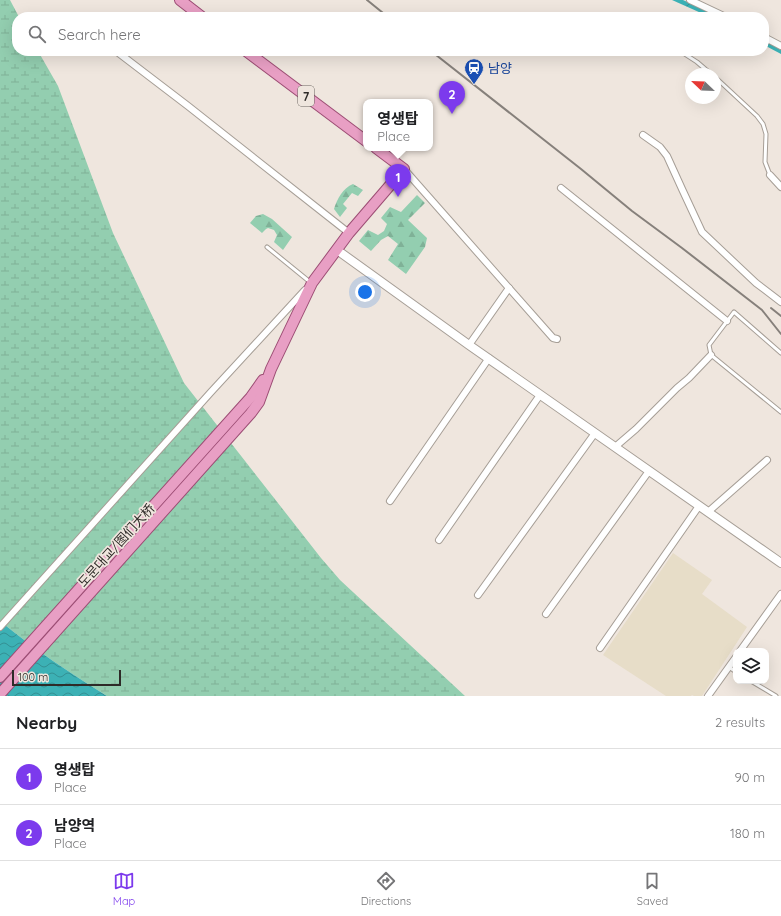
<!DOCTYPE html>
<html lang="en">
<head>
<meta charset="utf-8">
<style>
	body { margin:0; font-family:Quicksand,"Noto Sans SC","Noto Sans KR",sans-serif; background:#f2f2f2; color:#202124 }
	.controls { position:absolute; right:12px; bottom:12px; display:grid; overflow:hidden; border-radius:8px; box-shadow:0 4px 16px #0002 }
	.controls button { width:36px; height:36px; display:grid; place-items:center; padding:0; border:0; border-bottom:1px solid #e0e0e0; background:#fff; color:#202124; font:20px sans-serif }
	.compass { position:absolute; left:685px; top:68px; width:36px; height:36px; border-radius:50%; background:#fff; box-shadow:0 4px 16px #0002; rotate:293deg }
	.scale { position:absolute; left:12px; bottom:10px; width:109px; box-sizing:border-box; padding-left:4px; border:2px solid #2e2b28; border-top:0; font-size:11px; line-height:14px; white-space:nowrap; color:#2e2b28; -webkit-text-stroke:3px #efe6de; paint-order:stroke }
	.you { position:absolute; left:365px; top:292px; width:14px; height:14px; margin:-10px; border:3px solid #fff; border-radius:50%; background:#1a73e8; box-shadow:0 0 0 6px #1a73e833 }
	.badge { display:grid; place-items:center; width:26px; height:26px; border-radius:50%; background:#7c3aed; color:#fff; font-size:13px; font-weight:700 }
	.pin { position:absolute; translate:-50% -33px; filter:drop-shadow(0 1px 2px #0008) }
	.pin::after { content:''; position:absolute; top:21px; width:14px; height:12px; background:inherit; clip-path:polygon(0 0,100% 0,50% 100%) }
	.popup { position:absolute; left:363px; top:99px; width:70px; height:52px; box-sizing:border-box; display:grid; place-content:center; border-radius:8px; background:#fff; filter:drop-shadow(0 1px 3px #0005); font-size:13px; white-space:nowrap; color:#757577 }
	.popup b { font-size:15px; color:#202124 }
	.popup::after { content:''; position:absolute; left:50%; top:100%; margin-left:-8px; border:8px solid transparent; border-top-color:#fff }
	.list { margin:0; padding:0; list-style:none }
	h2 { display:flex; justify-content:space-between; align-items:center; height:52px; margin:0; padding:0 16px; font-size:17px }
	h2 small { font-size:13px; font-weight:400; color:#757577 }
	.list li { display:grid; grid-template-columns:26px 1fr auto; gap:12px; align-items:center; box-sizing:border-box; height:56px; padding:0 16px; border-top:1px solid #e0e0e0 }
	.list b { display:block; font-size:15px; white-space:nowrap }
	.list p { margin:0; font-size:13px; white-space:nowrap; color:#757577 }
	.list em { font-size:13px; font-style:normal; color:#757577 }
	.icon { flex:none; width:22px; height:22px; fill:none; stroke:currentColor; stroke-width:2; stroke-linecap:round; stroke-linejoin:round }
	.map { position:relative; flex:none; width:781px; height:696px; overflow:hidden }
	.search { position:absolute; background:#fff; box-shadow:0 4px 16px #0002; left:12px; right:12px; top:12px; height:44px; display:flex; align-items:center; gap:10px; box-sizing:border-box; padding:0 14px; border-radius:16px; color:#757577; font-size:15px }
	.sheet { height:164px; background:#fff }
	nav { display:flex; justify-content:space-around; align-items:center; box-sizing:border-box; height:56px; border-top:1px solid #e0e0e0; background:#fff; font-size:11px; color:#757577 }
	nav a { display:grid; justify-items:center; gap:2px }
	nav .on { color:#7c3aed }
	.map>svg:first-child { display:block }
	.education { fill:#e7ddc8 }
	.forest { fill:url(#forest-firs) }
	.wetland { fill:url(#wetland-marsh) }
	.water { fill:url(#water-waves) }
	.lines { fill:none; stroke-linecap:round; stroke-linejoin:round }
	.service-casing { stroke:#a69e96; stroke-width:5 }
	.minor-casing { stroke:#a69e96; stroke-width:8 }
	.tertiary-casing { stroke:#a69e96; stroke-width:10 }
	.primary-casing { stroke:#9c4d74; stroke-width:12 }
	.service { stroke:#fff; stroke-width:3 }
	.minor { stroke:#fff; stroke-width:6 }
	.tertiary { stroke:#fff; stroke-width:8 }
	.primary { stroke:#e89fc4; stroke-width:10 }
	.rail { stroke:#86807b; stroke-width:2 }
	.labels { text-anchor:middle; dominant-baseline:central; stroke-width:3.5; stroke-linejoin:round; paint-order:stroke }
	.shield { fill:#efe6de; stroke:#68635f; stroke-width:1 }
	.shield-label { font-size:12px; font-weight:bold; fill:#2e2b28 }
	.transit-label { font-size:13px; fill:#164399; stroke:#efe6de; text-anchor:start }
	.street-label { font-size:13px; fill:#2e2b28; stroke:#efe6de }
</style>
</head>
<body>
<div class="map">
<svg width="781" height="696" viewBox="0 0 781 696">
	<defs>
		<pattern id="forest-firs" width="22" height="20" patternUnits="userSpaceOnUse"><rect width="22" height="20" fill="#93ceb0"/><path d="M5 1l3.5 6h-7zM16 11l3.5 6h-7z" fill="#7fb197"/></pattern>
		<pattern id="wetland-marsh" width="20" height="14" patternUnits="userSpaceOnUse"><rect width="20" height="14" fill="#93ceb0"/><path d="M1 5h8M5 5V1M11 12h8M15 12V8" fill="none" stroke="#7fb197"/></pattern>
		<pattern id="water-waves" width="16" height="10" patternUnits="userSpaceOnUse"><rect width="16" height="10" fill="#3cb1b5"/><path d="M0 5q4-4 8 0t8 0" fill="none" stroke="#339093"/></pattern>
	</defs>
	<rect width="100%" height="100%" fill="#efe6de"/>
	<!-- education -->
	<path class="education" d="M673,553L712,580L702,594L747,627L702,696H694L692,695L691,696H666L603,655Z"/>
	<!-- forest -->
	<g class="forest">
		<path d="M353,184L363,190L358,196L352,193L343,204L347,208L340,217L334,209C337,199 343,188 353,184Z"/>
		<path d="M417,195L425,203L408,220L427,238L425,247L406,274L388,260L398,244L388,236L381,240L371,251L359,241L368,230L378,235L384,231L387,224L381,218L390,207L401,212Z"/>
		<path d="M263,214L272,219L292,237L283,250L274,242L277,235L274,230L268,228L266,229L262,233L250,223L256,216Z"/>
	</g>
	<!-- wetland -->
	<path class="wetland" d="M0,0H10L19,17H17V51H38L58,86L113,233L184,383L321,558L340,580L465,696H107C70,673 34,649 0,621Z"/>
	<!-- water -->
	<g class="water">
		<path d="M672,0H683L720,17H710Z"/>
		<path d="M764,40L781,50V54L764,45Z"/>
		<path d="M0,621C34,649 70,673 107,696H0Z"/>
	</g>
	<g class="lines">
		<!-- service casing -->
		<g class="service-casing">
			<g id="service">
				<path d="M680,51L697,62L711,74"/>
				<path d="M715,77L757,116L763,124L766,134L765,162L770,175"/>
				<path d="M267,247L310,282"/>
				<path d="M781,353L734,312L709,345L711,355L781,412"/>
				<path d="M729,667L736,672"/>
				<path d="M751,681L776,696"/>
			</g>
		</g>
		<!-- minor casing -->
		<g class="minor-casing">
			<g id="minor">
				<path d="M690,0L726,17"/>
				<path d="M764,37L781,46"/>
				<path d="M116,51L188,106L349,233"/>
				<path d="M643,135L660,147L667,156L682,189L702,232L756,283L781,302"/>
				<path d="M404,169L553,338L557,339"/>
				<path d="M770,175L781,187"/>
				<path d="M561,188L727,321"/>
				<path d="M469,345L509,288"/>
				<path d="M615,447L636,429L677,388L689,378L711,355"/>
				<path d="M390,501L489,358"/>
				<path d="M708,512L767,460"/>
				<path d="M439,540L540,395"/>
				<path d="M478,595L595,433"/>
				<path d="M546,614L649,471"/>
				<path d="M0,627L211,392L305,290"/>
				<path d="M600,648L699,506"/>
				<path d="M740,651L781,594"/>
				<path d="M708,696L736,657"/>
			</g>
		</g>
		<!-- tertiary casing -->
		<g class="tertiary-casing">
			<path id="tertiary" d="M337,250L469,345L781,563"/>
		</g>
		<!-- primary casing -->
		<g class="primary-casing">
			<g id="primary">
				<path d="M180,0L202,17"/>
				<path d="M246,51L366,141"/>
				<path d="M0,677L251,397L263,380"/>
				<path d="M0,694L251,413L259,402L271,369L312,283L349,233L404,169L376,148"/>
			</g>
		</g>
		<!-- service -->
		<use href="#service" class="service"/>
		<!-- minor -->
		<use href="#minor" class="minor"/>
		<!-- tertiary -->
		<use href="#tertiary" class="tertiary"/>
		<!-- primary -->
		<use href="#primary" class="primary"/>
		<!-- rail -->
		<g class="rail">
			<path d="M367,0L388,17"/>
			<path d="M431,51L581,169L632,211L682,248L762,310L781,334"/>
			<path d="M771,308L781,316"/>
		</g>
	</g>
	<!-- icons -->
	<defs>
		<g id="station-pin" transform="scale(1)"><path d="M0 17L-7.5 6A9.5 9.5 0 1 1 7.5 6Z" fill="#1a4fb4" stroke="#efe6de"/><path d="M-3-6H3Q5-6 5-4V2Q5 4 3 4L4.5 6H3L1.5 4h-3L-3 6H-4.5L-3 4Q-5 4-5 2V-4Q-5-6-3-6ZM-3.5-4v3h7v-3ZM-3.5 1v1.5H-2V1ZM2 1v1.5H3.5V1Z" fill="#fff"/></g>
	</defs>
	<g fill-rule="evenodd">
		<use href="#station-pin" x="474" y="68"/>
	</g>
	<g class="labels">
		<!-- shield labels -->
		<rect class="shield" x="298" y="86" width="16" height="20" rx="3"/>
		<g class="shield-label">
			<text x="306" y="96">7</text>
		</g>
		<!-- transit labels -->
		<g class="transit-label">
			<text x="488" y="68">남양</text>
		</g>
		<!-- street labels -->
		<g class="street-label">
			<text transform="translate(116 545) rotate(-48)">도문대교/图们大桥</text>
		</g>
	</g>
</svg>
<div class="controls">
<button><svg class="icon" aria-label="layers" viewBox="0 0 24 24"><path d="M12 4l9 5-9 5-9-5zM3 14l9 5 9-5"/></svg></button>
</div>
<svg class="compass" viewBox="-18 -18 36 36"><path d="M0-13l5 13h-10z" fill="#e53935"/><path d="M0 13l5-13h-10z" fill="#757577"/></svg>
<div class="scale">100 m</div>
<div class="you"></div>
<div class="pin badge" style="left:398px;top:197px">1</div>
<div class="popup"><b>영생탑</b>Place</div>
<div class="pin badge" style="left:452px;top:114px">2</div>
<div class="search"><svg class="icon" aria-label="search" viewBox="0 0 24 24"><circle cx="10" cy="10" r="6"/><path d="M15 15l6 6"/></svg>Search here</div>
</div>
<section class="sheet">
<h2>Nearby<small>2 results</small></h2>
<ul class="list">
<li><span class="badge">1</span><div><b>영생탑</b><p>Place</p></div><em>90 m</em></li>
<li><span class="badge">2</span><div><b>남양역</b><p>Place</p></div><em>180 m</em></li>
</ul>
</section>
<nav>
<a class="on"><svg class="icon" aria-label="map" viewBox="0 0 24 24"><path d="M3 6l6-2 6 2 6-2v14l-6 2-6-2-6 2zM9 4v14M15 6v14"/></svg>Map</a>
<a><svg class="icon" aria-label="directions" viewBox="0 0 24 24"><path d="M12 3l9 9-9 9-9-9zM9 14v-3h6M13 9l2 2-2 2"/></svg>Directions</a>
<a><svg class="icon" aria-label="saved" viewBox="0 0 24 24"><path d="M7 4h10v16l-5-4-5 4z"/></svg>Saved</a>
</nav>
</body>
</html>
